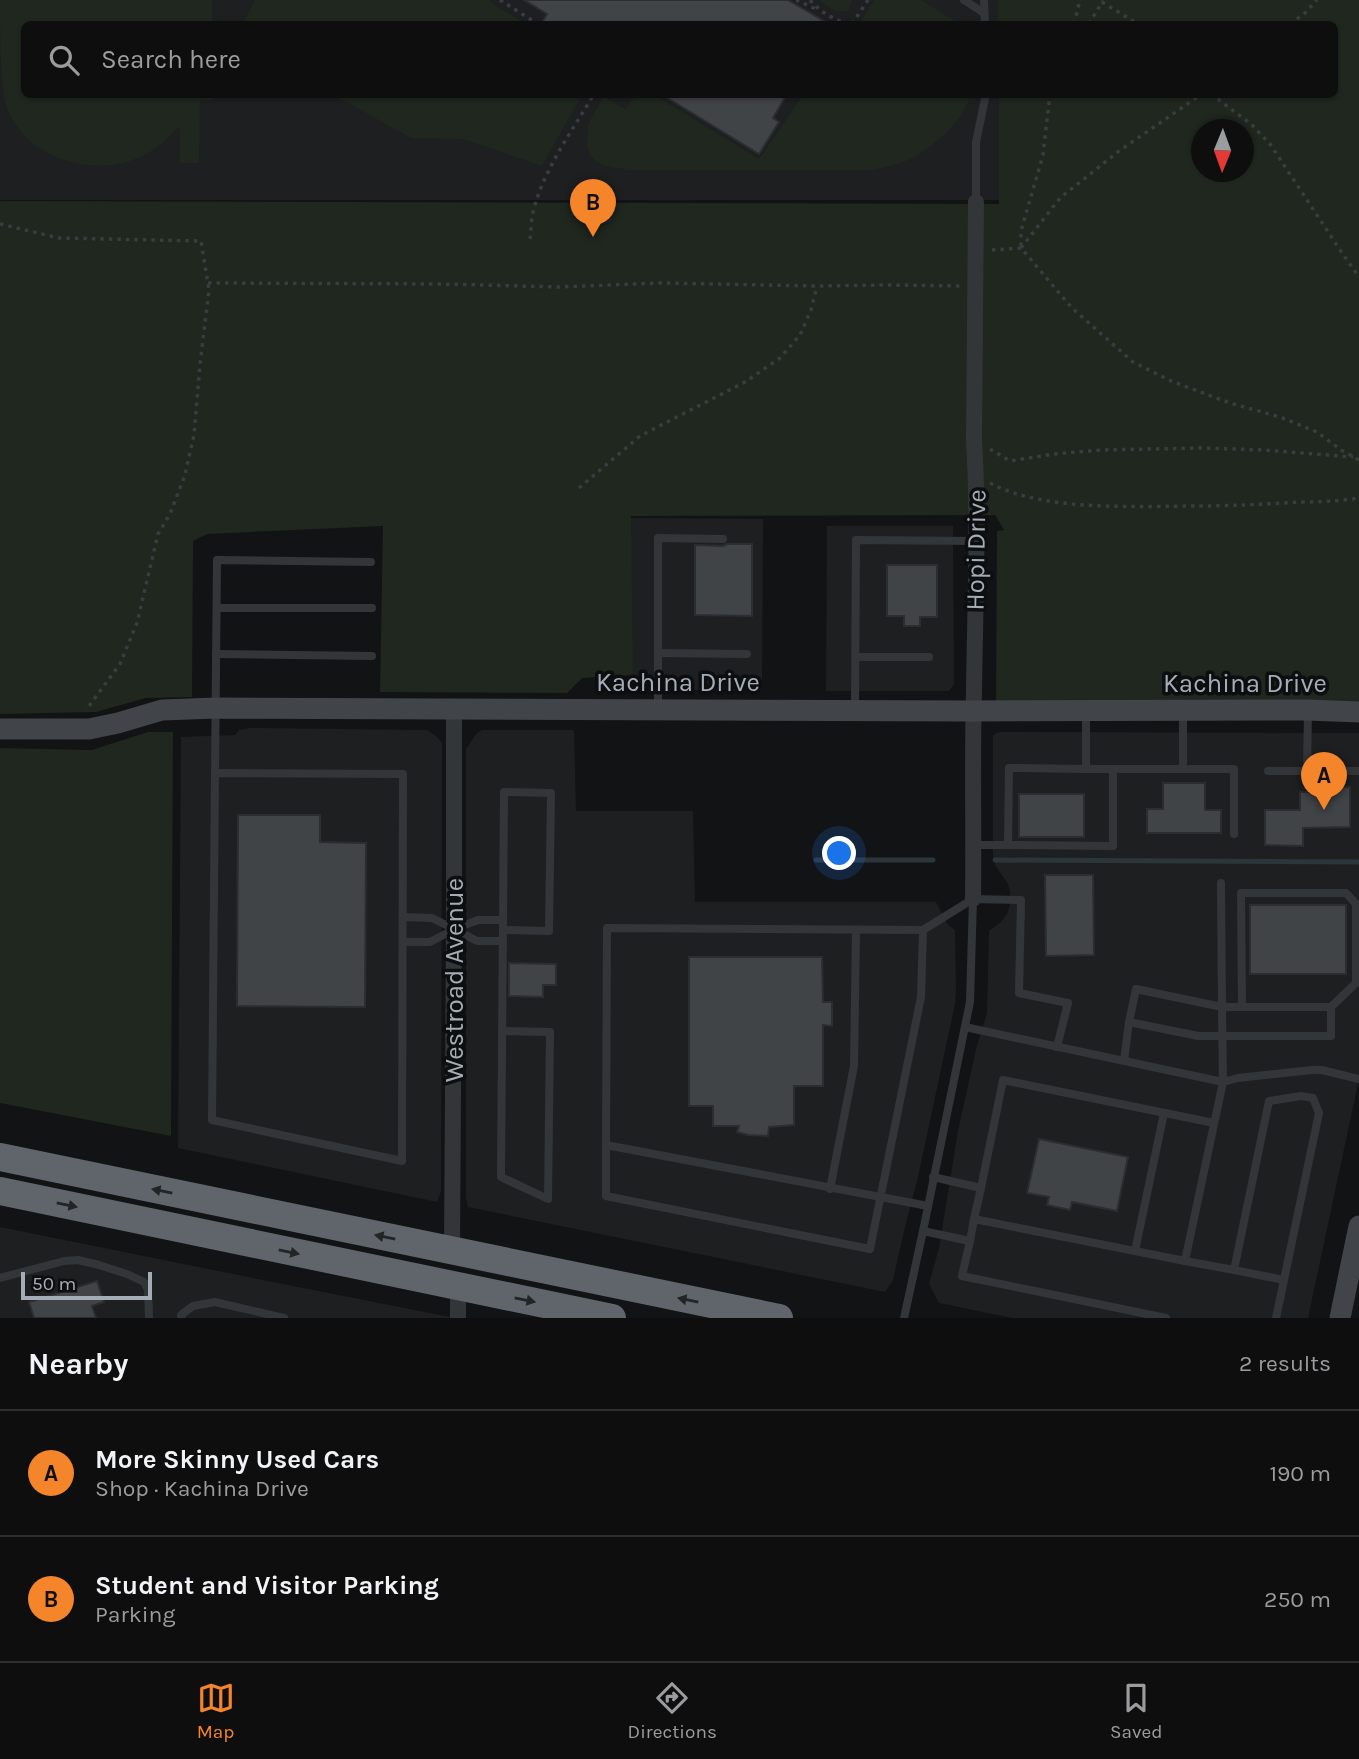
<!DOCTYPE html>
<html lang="en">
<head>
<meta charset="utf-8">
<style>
	body { margin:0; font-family:Karla,sans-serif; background:#1c1c1d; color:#f1f3f6 }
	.compass { position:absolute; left:1191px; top:119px; width:63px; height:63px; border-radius:50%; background:#0e0e0f; box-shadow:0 2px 5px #0004; rotate:181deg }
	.scale { position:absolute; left:21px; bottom:18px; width:131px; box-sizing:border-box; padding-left:7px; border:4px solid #a4adb5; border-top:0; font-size:19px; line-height:24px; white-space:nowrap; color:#a4adb5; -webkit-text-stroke:5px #0d0e0f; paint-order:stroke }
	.you { position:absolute; left:840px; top:854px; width:24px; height:24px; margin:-18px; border:5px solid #fff; border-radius:50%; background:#1a73e8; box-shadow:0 0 0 10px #1a73e833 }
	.badge { display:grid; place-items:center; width:46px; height:46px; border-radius:50%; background:#f5852a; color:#111; font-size:23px; font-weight:700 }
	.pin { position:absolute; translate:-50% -58px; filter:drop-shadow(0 2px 4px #0008) }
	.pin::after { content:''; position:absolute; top:37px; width:24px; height:21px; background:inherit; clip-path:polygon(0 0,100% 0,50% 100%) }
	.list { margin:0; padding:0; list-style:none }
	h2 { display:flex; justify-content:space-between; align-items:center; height:91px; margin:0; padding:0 28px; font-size:30px }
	h2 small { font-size:23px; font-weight:400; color:#9b9c9e }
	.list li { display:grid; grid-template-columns:46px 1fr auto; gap:21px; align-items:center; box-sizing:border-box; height:126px; padding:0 28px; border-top:2px solid #2e2e2f }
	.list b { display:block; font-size:26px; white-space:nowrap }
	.list p { margin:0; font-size:23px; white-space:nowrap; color:#9b9c9e }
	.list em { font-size:23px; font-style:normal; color:#9b9c9e }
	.icon { flex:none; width:38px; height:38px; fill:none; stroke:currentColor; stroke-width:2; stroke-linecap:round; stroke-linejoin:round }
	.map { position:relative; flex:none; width:1359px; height:1318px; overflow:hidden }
	.search { position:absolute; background:#0e0e0f; box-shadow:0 2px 5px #0004; left:21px; right:21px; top:21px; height:77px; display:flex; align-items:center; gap:18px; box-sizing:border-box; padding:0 24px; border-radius:10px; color:#9b9c9e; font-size:26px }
	.sheet { height:343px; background:#0e0e0f }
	nav { display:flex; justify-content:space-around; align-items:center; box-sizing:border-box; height:98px; border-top:2px solid #2e2e2f; background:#0e0e0f; font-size:19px; color:#9b9c9e }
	nav a { display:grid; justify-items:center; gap:4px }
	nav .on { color:#f5852a }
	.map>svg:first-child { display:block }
	.built { fill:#1e1f21 }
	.green { fill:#1f271f; fill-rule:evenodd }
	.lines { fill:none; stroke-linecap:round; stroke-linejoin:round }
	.stream { stroke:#2b363a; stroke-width:5 }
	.building { fill:#414447; stroke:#2c2d30; stroke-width:2 }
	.path { stroke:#393d40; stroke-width:3.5; stroke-dasharray:3.5 5; stroke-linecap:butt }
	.lane { stroke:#333639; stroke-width:8 }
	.street { stroke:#333639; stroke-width:16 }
	.secondary { stroke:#414549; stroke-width:21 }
	.highway { stroke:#5f656a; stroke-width:28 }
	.oneway { fill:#222426 }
	.labels { text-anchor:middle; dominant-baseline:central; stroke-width:7; stroke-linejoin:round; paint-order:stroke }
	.street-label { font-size:26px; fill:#a4adb5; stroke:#0d0e0f }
</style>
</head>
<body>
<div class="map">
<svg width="1359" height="1318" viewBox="0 0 1359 1318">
	<rect width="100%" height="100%" fill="#121314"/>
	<!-- built -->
	<g class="built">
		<path d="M0,0H998V24H24V94L999,95V200H0Z"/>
		<path d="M629,518L763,519L762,690H628Z"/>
		<path d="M827,526H953L954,684L949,691H826Z"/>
		<path d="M251,728L427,730L436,736L442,743L441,1191L437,1202L178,1148L181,737L235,735L239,730Z"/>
		<path d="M482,730H574L576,811H693L695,902H936L948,925L955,930L956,991L955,1004L918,1177L905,1227L893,1280L885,1292L468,1207L466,1198V749L476,734Z"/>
		<path d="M1001,732L1359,733V1079L1308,1318H1012L939,1303L929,1284L939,1248L958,1131L976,1049L987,1013L989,931L1001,922L1007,914L1010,905V892L1008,884L995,865L993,856V736L996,733Z"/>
		<path d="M0,1227L268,1281L455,1318H0Z"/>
	</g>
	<!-- green -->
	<g class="green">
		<path d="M0,0H212V24H24V94L212,95V100L200,101L199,163H180V126C168,138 155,151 138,158C88,179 21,156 5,102C0,73 0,31 0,0Z"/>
		<path d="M255,0H489L497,7L527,24H243Z"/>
		<path d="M820,0H852L848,11C836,13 829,9 820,0Z"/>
		<path d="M874,0H921L960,24H859Z"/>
		<path d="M998,0H1359V715L996,706L997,531L1004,530L995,515L631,516L633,675L582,678L567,693L380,692L383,526L207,534L193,541L192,697L146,698L96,712L0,714V201L999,204V95L1334,94V24H998ZM1202,130H1244V172H1202Z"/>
		<path d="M334,95H582L542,166L463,139L411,138Z"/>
		<path d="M636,95H655L759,159L803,95H970C964,121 930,151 906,161C896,165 884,167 873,170H631C608,167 586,167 587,138C588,132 587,127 590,121C594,113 599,105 604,97L626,109Z"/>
		<path d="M148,732H173L171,1136L0,1103V748L92,750Z"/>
	</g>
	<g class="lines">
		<!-- stream -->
		<g class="stream">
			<path d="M816,860H933"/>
			<path d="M995,860L1359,862"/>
		</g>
	</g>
	<!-- building -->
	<g class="building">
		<path d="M524,0H788L829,24H541L547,14Z"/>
		<path d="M661,94H787L773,118L779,122L759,154Z"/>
		<path d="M727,544H752V616L695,615V545L723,546Z"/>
		<path d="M887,565H937V617H920V626H904V616H887Z"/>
		<path d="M1163,783H1205V810H1221V833H1147V809H1163Z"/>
		<path d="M1320,787H1350V827L1303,828V846L1265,845V810H1300V792H1319Z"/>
		<rect x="1019" y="794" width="65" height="43"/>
		<path d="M238,815H320V842L366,843L365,1007L237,1006Z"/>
		<path d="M1045,875H1093L1094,955L1046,956Z"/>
		<rect x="1250" y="905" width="96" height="69"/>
		<path d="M689,957H822L823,1002H832V1026L823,1025V1086H794V1125L769,1127L768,1136L748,1135L737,1132L739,1126H713V1106H689Z"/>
		<path d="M509,963L556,964V985H543V997L509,996Z"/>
		<path d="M1039,1139L1128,1157L1117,1211L1072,1202L1070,1210L1047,1205L1049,1197L1027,1193Z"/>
		<path d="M97,1281L104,1302L92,1306L96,1318H34L29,1302Z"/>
	</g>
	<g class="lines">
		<!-- path -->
		<g class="path">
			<path d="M500,0L538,24"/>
			<path d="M796,0L816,9"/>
			<path d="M810,0C821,13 833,19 849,24"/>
			<path d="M852,24L868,0"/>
			<path d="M1074,24L1080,0"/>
			<path d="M1089,24L1102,2L1138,24"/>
			<path d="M1290,24L1305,13L1317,0"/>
			<path d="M1211,94L1251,124L1270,144L1342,253L1359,277"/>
			<path d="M0,224L59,238L201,241L209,290L200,364L194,435L185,475L170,514L158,534L137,623L120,664L86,710"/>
			<path d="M530,239C531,232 531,224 532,217C541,173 571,133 594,94"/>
			<path d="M1021,246V231L1043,155L1050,94"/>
			<path d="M1021,248L1060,198L1119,151L1202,94"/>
			<path d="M992,250L1021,248L1072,308L1133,362L1171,381L1230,403L1280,417L1317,432L1341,450L1359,460"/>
			<path d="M208,283L441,284L558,287L661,283L817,286L887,285L961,286"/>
			<path d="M990,449L1010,461L1054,454L1101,450L1203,448L1264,450L1353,457"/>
			<path d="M990,483C1044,512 1136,506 1198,506C1232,506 1266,504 1300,502C1320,502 1339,501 1359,498"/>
			<path d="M579,488L640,436L745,382L780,358L800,335L811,310L817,286"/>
		</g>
		<!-- lane -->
		<g class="lane">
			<path d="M964,0L984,13"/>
			<path d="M984,0L985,24"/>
			<path d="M976,202V142L986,94"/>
			<path d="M217,608H372"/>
			<path d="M658,653L747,654"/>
			<path d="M216,654L372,656"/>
			<path d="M856,657H929"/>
			<path d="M658,707V538L723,539"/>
			<path d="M855,708L856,540L976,541"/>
			<path d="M1308,710L1307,771H1359"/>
			<path d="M1086,769H1183V711"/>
			<path d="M1183,769H1234V834"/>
			<path d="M1268,771H1307"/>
			<path d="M215,773L403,774L402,1161L212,1120Z"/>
			<path d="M215,773L217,560L371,562"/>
			<path d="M973,845H1008L1009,768L1086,769V711"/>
			<path d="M1008,845L1113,846V769"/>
			<path d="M1221,883L1222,1007L1136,989L1129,1022L1198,1036H1331V1007"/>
			<path d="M403,917L432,918L454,929"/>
			<path d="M503,941H477L454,929L478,920H503"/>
			<path d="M403,942H430L453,930"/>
			<path d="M965,1027L1223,1082L1222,1007H1331L1356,983V904L1346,893H1241L1242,1007"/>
			<path d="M502,1031L550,1032L548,1199L501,1177L504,792L551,793L549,931L503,930"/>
			<path d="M1124,1061L1129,1022"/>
			<path d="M606,1145V1196L870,1249L921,997L923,930"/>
			<path d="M933,1177L981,1188L974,1219"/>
			<path d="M981,1188L1003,1080L1214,1123"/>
			<path d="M830,1189L854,1066L856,930"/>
			<path d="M928,1206L606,1145L607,928L923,930L973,899L1021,900L1019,993L1068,1003L1057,1047"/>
			<path d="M923,1231L970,1241L974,1219L1185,1261L1223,1082L1238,1078L1312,1070H1322L1359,1079"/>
			<path d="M970,1241L962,1276L1166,1318"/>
			<path d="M1135,1251L1164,1113"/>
			<path d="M1185,1261L1234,1270L1269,1101L1301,1096L1313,1098L1319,1113L1276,1318"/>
			<path d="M1234,1270L1284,1280"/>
			<path d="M0,1278L64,1261L78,1260L99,1265L127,1274L144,1282L148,1290L149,1318"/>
			<path d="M181,1318V1315L193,1306L215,1302L284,1318"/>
			<path d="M904,1318L923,1231L970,1002L973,899"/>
		</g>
		<!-- street -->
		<g class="street">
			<path d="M973,899C974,829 972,760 974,691C975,607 979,523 974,440L976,202"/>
			<path d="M452,1251L454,929V709"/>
			<path d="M458,1287V1318"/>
		</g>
		<!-- secondary -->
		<g class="secondary">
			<path d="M0,729H89L118,723L162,710L216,708L973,711L1308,710L1359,712"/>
			<path d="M1340,1318L1359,1226"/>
		</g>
		<!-- highway -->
		<g class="highway">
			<path d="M0,1157L779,1318"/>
			<path d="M0,1191L612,1318"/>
		</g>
	</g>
	<!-- one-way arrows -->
	<defs><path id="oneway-solid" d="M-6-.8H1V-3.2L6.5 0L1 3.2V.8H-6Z" transform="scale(1.75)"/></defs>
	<g class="oneway">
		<use href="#oneway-solid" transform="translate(162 1191) rotate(-168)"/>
		<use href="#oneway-solid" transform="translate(67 1205) rotate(12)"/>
		<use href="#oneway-solid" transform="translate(385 1237) rotate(-168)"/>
		<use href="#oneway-solid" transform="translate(289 1252) rotate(12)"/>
		<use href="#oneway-solid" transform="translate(525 1300) rotate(11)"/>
		<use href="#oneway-solid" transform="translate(688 1300) rotate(-169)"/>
	</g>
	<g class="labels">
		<!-- street labels -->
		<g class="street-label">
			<text transform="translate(976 550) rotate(-89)">Hopi Drive</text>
			<text x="678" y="682">Kachina Drive</text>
			<text x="1245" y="683">Kachina Drive</text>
			<text transform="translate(454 980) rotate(-90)">Westroad Avenue</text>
		</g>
	</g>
</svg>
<svg class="compass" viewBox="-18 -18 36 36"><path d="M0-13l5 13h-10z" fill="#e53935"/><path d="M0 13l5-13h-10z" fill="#9b9c9e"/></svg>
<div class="scale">50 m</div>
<div class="you"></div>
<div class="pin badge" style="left:1324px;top:810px">A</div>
<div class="pin badge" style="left:593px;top:237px">B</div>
<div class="search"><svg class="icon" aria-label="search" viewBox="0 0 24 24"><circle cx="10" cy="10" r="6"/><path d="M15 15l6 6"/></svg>Search here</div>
</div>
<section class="sheet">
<h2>Nearby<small>2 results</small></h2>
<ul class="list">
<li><span class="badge">A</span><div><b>More Skinny Used Cars</b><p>Shop · Kachina Drive</p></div><em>190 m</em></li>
<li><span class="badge">B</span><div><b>Student and Visitor Parking</b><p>Parking</p></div><em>250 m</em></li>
</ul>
</section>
<nav>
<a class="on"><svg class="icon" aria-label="map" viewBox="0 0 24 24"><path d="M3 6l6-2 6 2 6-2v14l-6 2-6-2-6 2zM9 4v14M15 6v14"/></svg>Map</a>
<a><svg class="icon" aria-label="directions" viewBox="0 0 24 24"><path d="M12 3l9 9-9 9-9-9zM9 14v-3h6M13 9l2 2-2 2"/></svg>Directions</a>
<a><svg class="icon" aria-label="saved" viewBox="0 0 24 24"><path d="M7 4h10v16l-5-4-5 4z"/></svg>Saved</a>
</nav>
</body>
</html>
